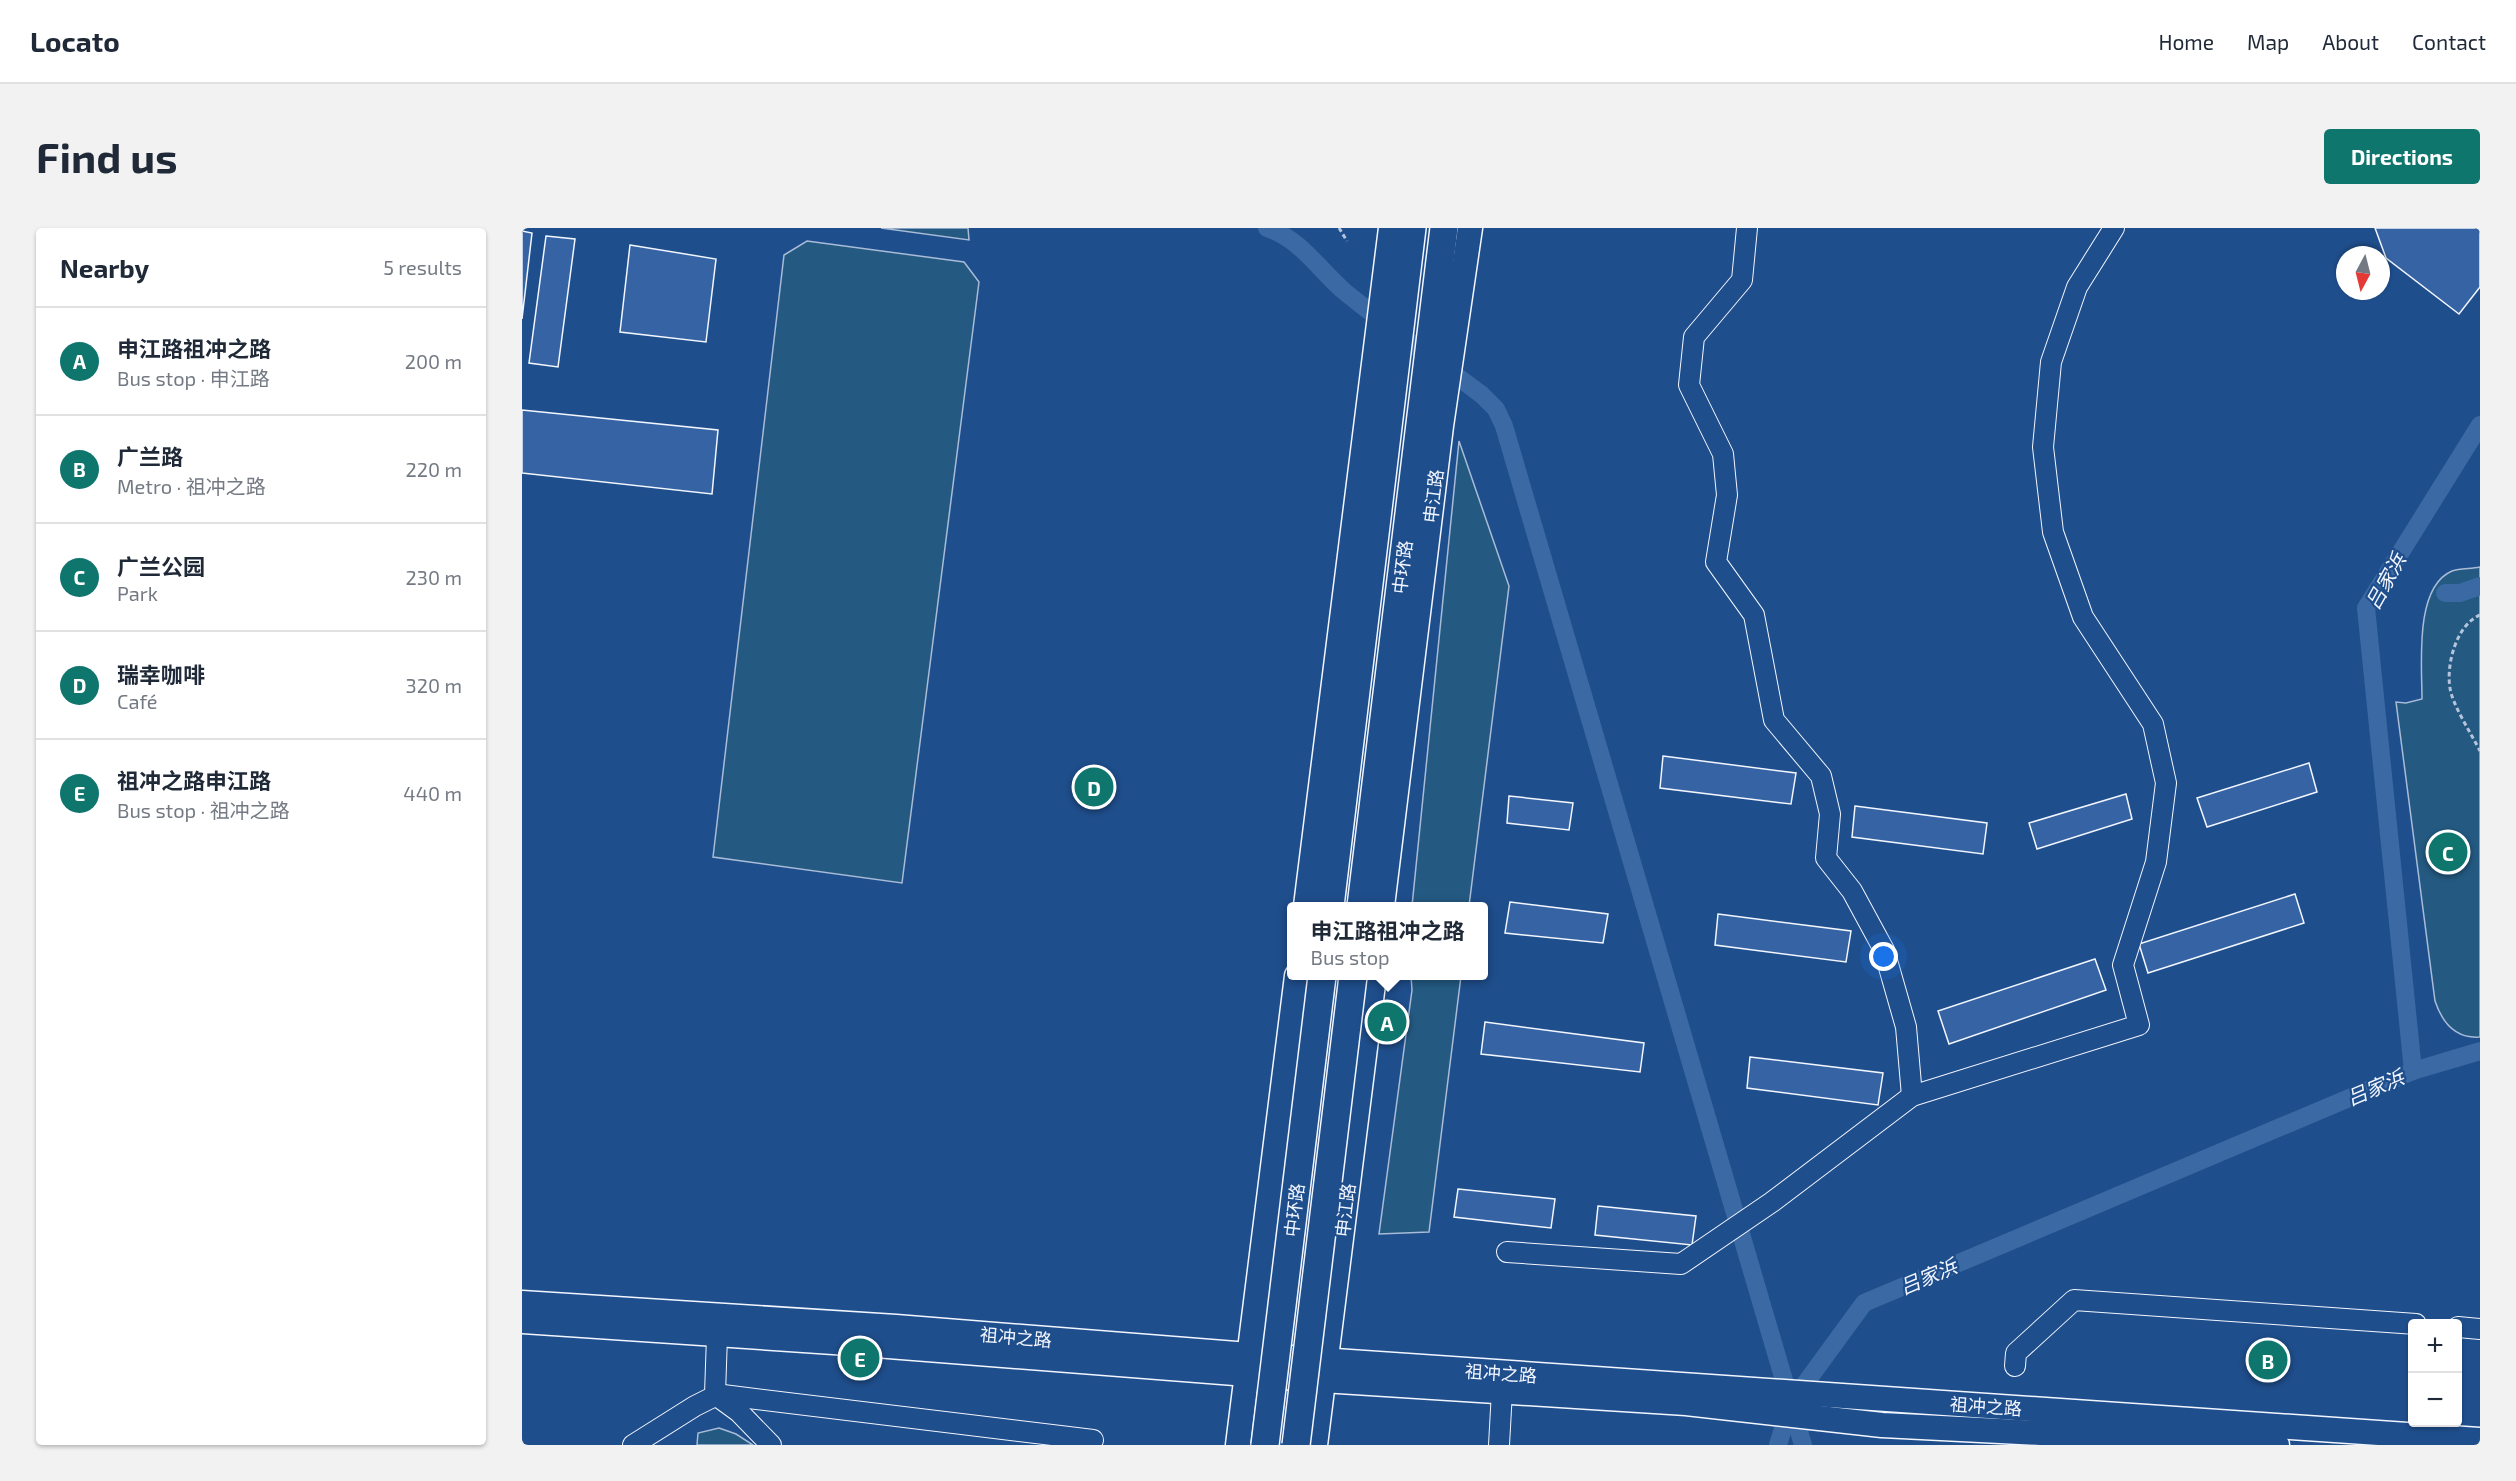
<!DOCTYPE html>
<html lang="en">
<head>
<meta charset="utf-8">
<style>
	body { margin:0; font-family:"Exo 2","Noto Sans SC",sans-serif; background:#f2f2f3; color:#1f2937 }
	.controls { position:absolute; right:18px; bottom:18px; display:grid; overflow:hidden; border-radius:6px; box-shadow:0 2px 4px #0004 }
	.controls button { width:54px; height:54px; display:grid; place-items:center; padding:0; border:0; border-bottom:2px solid #e0e1e3; background:#fff; color:#1f2937; font:30px sans-serif }
	.compass { position:absolute; left:1814px; top:18px; width:54px; height:54px; border-radius:50%; background:#fff; box-shadow:0 2px 4px #0004; rotate:187deg }
	.you { position:absolute; left:1362px; top:729px; width:21px; height:21px; margin:-15px; border:4px solid #fff; border-radius:50%; background:#1a73e8; box-shadow:0 0 0 9px #1a73e833 }
	.badge { display:grid; place-items:center; width:39px; height:39px; border-radius:50%; background:#0f766e; color:#fff; font-size:20px; font-weight:700 }
	.pin { position:absolute; translate:-50% -50%; border:3px solid #fff; box-shadow:0 2px 6px #0006 }
	.popup { position:absolute; left:765px; top:674px; width:201px; height:78px; box-sizing:border-box; display:grid; place-content:center; border-radius:6px; background:#fff; filter:drop-shadow(0 2px 4px #0005); font-size:20px; white-space:nowrap; color:#747a83 }
	.popup b { font-size:22px; color:#1f2937 }
	.popup::after { content:''; position:absolute; left:50%; top:100%; margin-left:-12px; border:12px solid transparent; border-top-color:#fff }
	.list { margin:0; padding:0; list-style:none }
	h2 { display:flex; justify-content:space-between; align-items:center; height:78px; margin:0; padding:0 24px; font-size:26px }
	h2 small { font-size:20px; font-weight:400; color:#747a83 }
	.list li { display:grid; grid-template-columns:39px 1fr auto; gap:18px; align-items:center; box-sizing:border-box; height:108px; padding:0 24px; border-top:2px solid #e0e1e3 }
	.list b { display:block; font-size:22px; white-space:nowrap }
	.list p { margin:0; font-size:20px; white-space:nowrap; color:#747a83 }
	.list em { font-size:20px; font-style:normal; color:#747a83 }
	.map { position:relative; flex:none; width:1958px; height:1217px; overflow:hidden; border-radius:6px }
	header { display:flex; align-items:center; gap:36px; box-sizing:border-box; height:84px; padding:0 30px; background:#fff; border-bottom:2px solid #e0e1e3 }
	header strong { font-size:28px }
	nav { display:flex; gap:33px; margin-inline-start:auto; font-size:21px }
	.intro { display:flex; align-items:center; justify-content:space-between; box-sizing:border-box; height:144px; padding:0 36px }
	h1 { margin:0; font-size:42px }
	.button { padding:15px 27px; border-radius:6px; background:#0f766e; color:#fff; font-size:21px; font-weight:700 }
	main { display:flex; gap:36px; padding:0 36px }
	aside { flex:1; background:#fff; border-radius:6px; box-shadow:0 2px 4px #0004 }
	.map>svg:first-child { display:block }
	.green { fill:#245a82; stroke:#a8bbd7; stroke-width:1.5 }
	.lines { fill:none; stroke-linecap:round; stroke-linejoin:round }
	.canal { stroke:#3b69a3; stroke-width:18 }
	.building { fill:#3563a3; stroke:#f2f6ff; stroke-width:1.5 }
	.minor-casing { stroke:#f2f6ff; stroke-width:22 }
	.major-casing { stroke:#f2f6ff; stroke-width:27 }
	.highway-casing { stroke:#f2f6ff; stroke-width:30 }
	.path { stroke:#b3c4dc; stroke-width:3; stroke-dasharray:4.5 3; stroke-linecap:butt }
	.minor { stroke:#1f4e8c; stroke-width:20 }
	.major { stroke:#1f4e8c; stroke-width:24 }
	.highway { stroke:#1f4e8c; stroke-width:27 }
	.highway-bridge-casing { stroke:#f2f6ff; stroke-width:30; stroke-linecap:butt }
	.highway-bridge { stroke:#1f4e8c; stroke-width:27 }
	.labels { text-anchor:middle; dominant-baseline:central; stroke-width:4.5; stroke-linejoin:round; paint-order:stroke }
	.street-label { font-size:18px; fill:#f2f6ff; stroke:#1f4e8c }
	.water-label { font-size:20px; font-style:italic; fill:#f2f6ff; stroke:#1f4e8c }
</style>
</head>
<body>
<header>
<strong>Locato</strong>
<nav><a>Home</a><a>Map</a><a>About</a><a>Contact</a></nav>
</header>
<div class="intro"><h1>Find us</h1><a class="button">Directions</a></div>
<main>
<aside>
<h2>Nearby<small>5 results</small></h2>
<ul class="list">
<li><span class="badge">A</span><div><b>申江路祖冲之路</b><p>Bus stop · 申江路</p></div><em>200 m</em></li>
<li><span class="badge">B</span><div><b>广兰路</b><p>Metro · 祖冲之路</p></div><em>220 m</em></li>
<li><span class="badge">C</span><div><b>广兰公园</b><p>Park</p></div><em>230 m</em></li>
<li><span class="badge">D</span><div><b>瑞幸咖啡</b><p>Café</p></div><em>320 m</em></li>
<li><span class="badge">E</span><div><b>祖冲之路申江路</b><p>Bus stop · 祖冲之路</p></div><em>440 m</em></li>
</ul>
</aside>
<div class="map">
<svg width="1958" height="1217" viewBox="0 0 1958 1217">
	<rect width="100%" height="100%" fill="#1f4e8c"/>
	<!-- green -->
	<g class="green">
		<path d="M359,0H446L447,12Z"/>
		<path d="M285,13L442,34L457,54L380,655L191,629L262,27Z"/>
		<path d="M937,213L987,358L947,678H890Z"/>
		<path d="M1958,339V809C1933,811 1920,794 1913,773L1874,474L1884,475L1900,471C1900,437 1892,359 1930,343C1938,340 1949,341 1958,339Z"/>
		<path d="M889,748H939L907,1004L857,1006L890,762Z"/>
		<path d="M197,1200L214,1206L231,1217H175L176,1205Z"/>
	</g>
	<g class="lines">
		<!-- canal -->
		<g class="canal">
			<path d="M745,0C779,11 797,42 823,64C867,100 915,133 960,167L974,181L982,198L1281,1217"/>
			<path d="M1923,365H1938L1958,358"/>
			<path d="M1891,843L1958,823"/>
			<path d="M1256,1217L1269,1175L1342,1075L1891,843L1844,380L1958,197"/>
		</g>
	</g>
	<!-- building -->
	<g class="building">
		<path d="M1853,0H1958V59L1937,86L1864,30Z"/>
		<path d="M0,3L10,5L0,91Z"/>
		<path d="M24,8L53,11L36,139L7,135Z"/>
		<path d="M108,17L194,31L184,114L98,104Z"/>
		<path d="M0,182L196,202L190,266L0,245Z"/>
		<path d="M1141,528L1274,545L1269,576L1138,560Z"/>
		<path d="M1787,535L1795,564L1685,599L1675,570Z"/>
		<path d="M1604,566L1610,591L1515,621L1507,595Z"/>
		<path d="M987,568L1051,575L1047,602L985,595Z"/>
		<path d="M1333,578L1465,595L1461,626L1330,609Z"/>
		<path d="M1773,666L1782,695L1626,745L1617,716Z"/>
		<path d="M988,674L1086,686L1081,715L983,705Z"/>
		<path d="M1196,686L1329,703L1324,734L1193,717Z"/>
		<path d="M1573,731L1584,762L1427,816L1416,783Z"/>
		<path d="M963,794L1122,815L1118,844L959,826Z"/>
		<path d="M1228,829L1361,845L1356,877L1225,860Z"/>
		<path d="M936,961L1033,971L1029,1000L932,989Z"/>
		<path d="M1076,978L1174,988L1170,1017L1073,1007Z"/>
	</g>
	<g class="lines">
		<!-- minor casing -->
		<g class="minor-casing">
			<g id="minor">
				<path d="M1225,0L1220,52L1172,109L1167,157L1201,226L1205,267L1194,334L1232,387L1252,492L1299,548L1308,586L1304,630L1330,663L1362,722L1384,799L1390,868"/>
				<path d="M985,1024L1159,1036L1250,974L1390,868L1617,797L1601,737L1634,634L1644,555L1631,496L1561,389L1531,304L1521,219L1529,134L1555,59L1592,0"/>
				<path d="M1936,1099L1958,1101"/>
				<path d="M1493,1138L1494,1125L1552,1072L1894,1096"/>
				<path d="M193,1166L195,1108"/>
				<path d="M195,1168L217,1184L249,1217"/>
				<path d="M111,1217L173,1178L193,1168V1166L571,1212"/>
				<path d="M977,1217L980,1163"/>
			</g>
		</g>
		<!-- major casing -->
		<g class="major-casing">
			<g id="major">
				<path d="M784,678L869,0"/>
				<path d="M860,678L919,198L948,0"/>
				<path d="M0,1075L374,1099L727,1127L1958,1212"/>
				<path d="M0,1093L341,1116L801,1152L1164,1175L1360,1197L1755,1217"/>
				<path d="M716,1217L775,748"/>
				<path d="M793,1217L852,748"/>
			</g>
		</g>
		<!-- highway casing -->
		<g class="highway-casing">
			<g id="highway">
				<path d="M808,678L890,0"/>
				<path d="M839,678L922,0"/>
			</g>
		</g>
		<!-- path -->
		<g class="path">
			<path d="M817,0L825,13"/>
			<path d="M1958,387C1934,397 1924,437 1928,460C1930,476 1950,507 1958,523"/>
		</g>
		<!-- minor -->
		<use href="#minor" class="minor"/>
		<!-- major -->
		<use href="#major" class="major"/>
		<!-- highway -->
		<use href="#highway" class="highway"/>
		<!-- highway-bridge casing -->
		<g class="highway-bridge-casing">
			<g id="highway-bridge">
				<path d="M743,1217L800,748"/>
				<path d="M774,1217L831,748"/>
			</g>
		</g>
		<!-- highway-bridge -->
		<use href="#highway-bridge" class="highway-bridge"/>
	</g>
	<g class="labels">
		<!-- street labels -->
		<g class="street-label">
			<text transform="translate(911 268) rotate(-83)">申江路</text>
			<text transform="translate(880 339) rotate(-83)">中环路</text>
			<text transform="translate(772 982) rotate(-83)">中环路</text>
			<text transform="translate(823 982) rotate(-83)">申江路</text>
			<text transform="translate(494 1109) rotate(5)">祖冲之路</text>
			<text transform="translate(979 1145) rotate(4)">祖冲之路</text>
			<text transform="translate(1464 1178) rotate(4)">祖冲之路</text>
		</g>
		<!-- water labels -->
		<g class="water-label">
			<text transform="translate(1863 353) rotate(-61)">吕家浜</text>
			<text transform="translate(1853 859) rotate(-23)">吕家浜</text>
			<text transform="translate(1406 1048) rotate(-23)">吕家浜</text>
		</g>
	</g>
</svg>
<div class="controls">
<button>+</button>
<button>−</button>
</div>
<svg class="compass" viewBox="-18 -18 36 36"><path d="M0-13l5 13h-10z" fill="#e53935"/><path d="M0 13l5-13h-10z" fill="#747a83"/></svg>
<div class="you"></div>
<div class="pin badge" style="left:865px;top:794px">A</div>
<div class="popup"><b>申江路祖冲之路</b>Bus stop</div>
<div class="pin badge" style="left:1746px;top:1132px">B</div>
<div class="pin badge" style="left:1926px;top:624px">C</div>
<div class="pin badge" style="left:572px;top:559px">D</div>
<div class="pin badge" style="left:338px;top:1130px">E</div>
</div>
</main>
</body>
</html>
